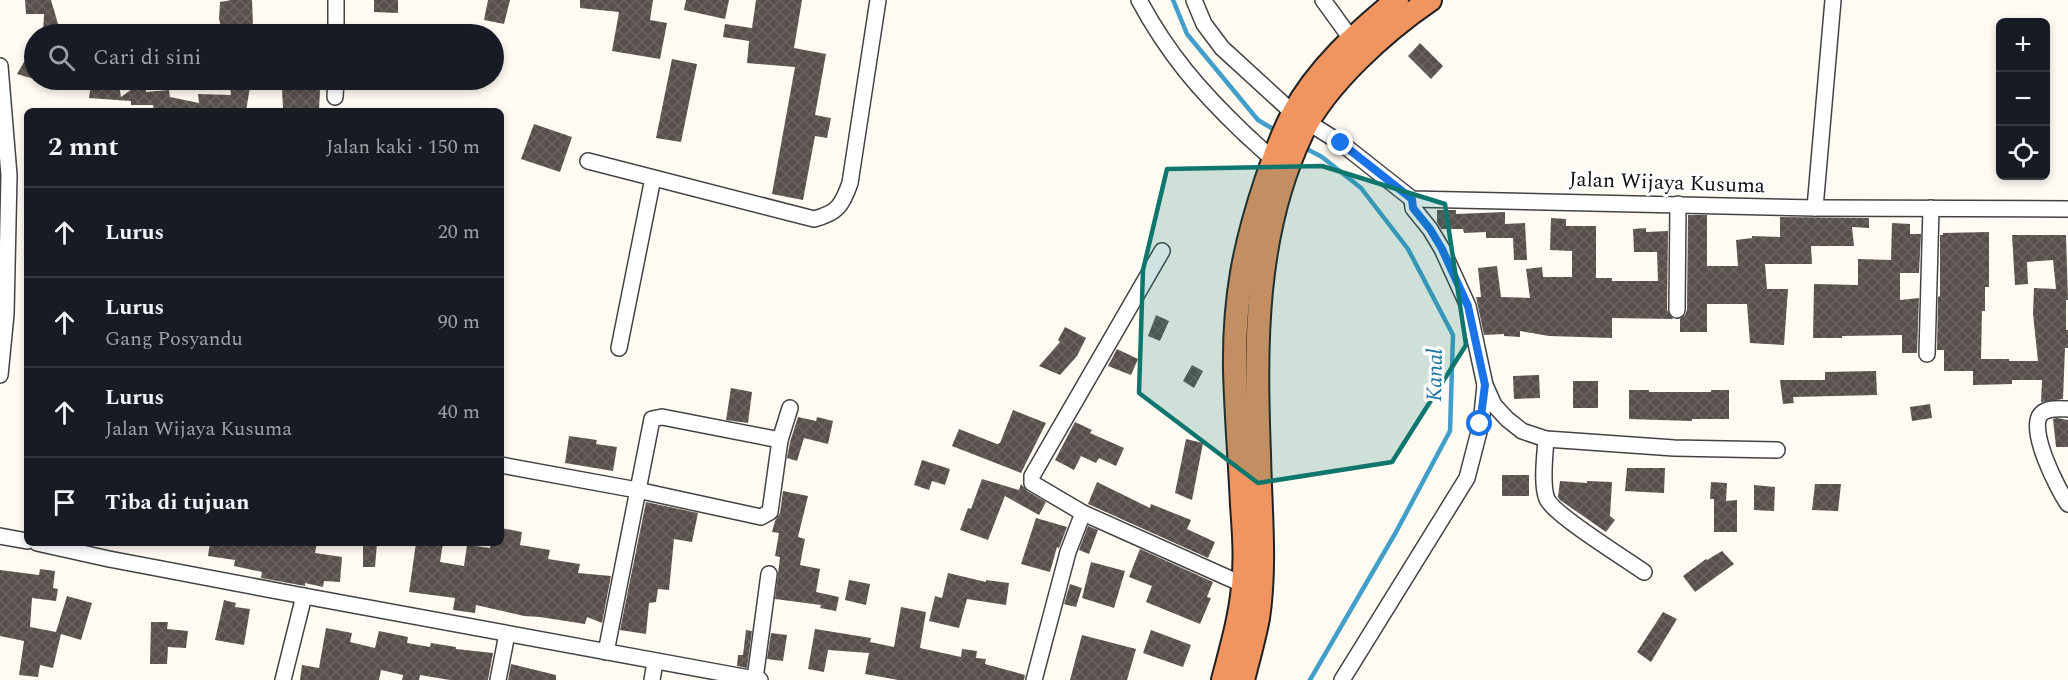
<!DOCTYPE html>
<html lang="id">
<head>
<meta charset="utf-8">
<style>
	body { margin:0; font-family:Spectral,serif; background:#20242c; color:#f1f3f6 }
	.controls { position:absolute; right:18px; top:18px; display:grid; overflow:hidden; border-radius:9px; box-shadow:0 3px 9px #0003 }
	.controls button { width:54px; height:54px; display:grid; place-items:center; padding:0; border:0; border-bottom:2px solid #363941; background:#171b24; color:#f1f3f6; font:30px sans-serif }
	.stop { position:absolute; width:18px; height:18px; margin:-14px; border:4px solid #1a73e8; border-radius:50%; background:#fff }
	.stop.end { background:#1a73e8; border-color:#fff; box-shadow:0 2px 6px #0008 }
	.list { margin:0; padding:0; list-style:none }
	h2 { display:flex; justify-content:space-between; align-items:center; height:78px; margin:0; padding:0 24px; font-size:26px }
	h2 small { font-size:20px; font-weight:400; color:#9ea1a6 }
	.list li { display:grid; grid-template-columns:39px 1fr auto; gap:18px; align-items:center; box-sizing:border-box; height:90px; padding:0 24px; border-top:2px solid #363941 }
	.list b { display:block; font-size:22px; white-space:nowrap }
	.list p { margin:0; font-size:20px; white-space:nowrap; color:#9ea1a6 }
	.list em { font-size:20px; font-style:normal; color:#9ea1a6 }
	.icon { flex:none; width:33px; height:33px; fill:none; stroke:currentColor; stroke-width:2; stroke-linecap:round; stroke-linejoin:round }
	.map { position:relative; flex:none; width:2068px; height:680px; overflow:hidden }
	.search { position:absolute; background:#171b24; box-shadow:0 3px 9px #0003; left:24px; top:24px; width:480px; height:66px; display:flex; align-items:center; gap:15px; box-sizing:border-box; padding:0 21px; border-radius:33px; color:#9ea1a6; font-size:22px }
	.panel { position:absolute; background:#171b24; box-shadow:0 3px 9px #0003; left:24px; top:108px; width:480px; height:438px; border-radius:9px }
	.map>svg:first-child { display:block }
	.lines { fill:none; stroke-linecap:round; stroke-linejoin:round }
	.stream { stroke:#419fca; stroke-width:4.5 }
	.building { fill:url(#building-cross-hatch) }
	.minor-casing { stroke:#434343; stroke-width:18 }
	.highway-casing { stroke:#212121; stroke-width:26 }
	.minor { stroke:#fff; stroke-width:15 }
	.highway { stroke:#f0955f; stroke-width:22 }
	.route { stroke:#1a73e8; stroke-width:8 }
	.marked { fill:#0f766e; fill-opacity:0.2; stroke:#0f766e; stroke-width:4.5; stroke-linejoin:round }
	.labels { text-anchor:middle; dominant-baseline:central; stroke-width:6; stroke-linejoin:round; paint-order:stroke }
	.street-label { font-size:21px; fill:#101010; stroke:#fff }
	.water-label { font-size:22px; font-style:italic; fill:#1b71a0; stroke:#fff }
</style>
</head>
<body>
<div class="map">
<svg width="2068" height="680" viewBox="0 0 2068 680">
	<defs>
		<pattern id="building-cross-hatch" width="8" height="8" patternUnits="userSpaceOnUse" patternTransform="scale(1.5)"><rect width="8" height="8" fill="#58504c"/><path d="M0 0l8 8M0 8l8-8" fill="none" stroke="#6b6561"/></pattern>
	</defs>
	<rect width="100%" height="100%" fill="#fffbf3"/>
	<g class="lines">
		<!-- stream -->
		<g class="stream">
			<path d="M1173,0L1187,34L1258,120L1278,132"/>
			<path d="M1303,147L1322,157L1361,188L1408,249L1453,335L1450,431L1396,532L1310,680"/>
		</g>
	</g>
	<!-- building -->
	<g class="building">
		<path d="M25,0H51L61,34H43L44,14H26Z"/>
		<path d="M231,0H252L253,26L260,34H223L219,19L220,2Z"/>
		<path d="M374,0H398V13L374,12Z"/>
		<path d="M488,0H510L504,24L484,20Z"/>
		<path d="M580,0H653L650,20L667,23L660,59L612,51L619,12L580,8Z"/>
		<path d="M686,0H729L725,19L684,10Z"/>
		<path d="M756,0H802L794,48L826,54L815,115L831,118L827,138L815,136L803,200L772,194L795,67L747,63L749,41L723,37L725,24L752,28Z"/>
		<path d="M1420,43L1443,66L1431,79L1408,56Z"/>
		<path d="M34,45V79L17,74Z"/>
		<path d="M672,59L697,64L681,142L656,138Z"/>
		<path d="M241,80L250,87L246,111H154L153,105H131V101L89,98L91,83L119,85L121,97L139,84L146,86V92L169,90L170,97L199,103L198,94L231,95L230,85Z"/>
		<path d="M282,90H320L319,111H293L292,108H283Z"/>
		<path d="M534,124L572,137L560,172L521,159Z"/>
		<path d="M1437,210H1456V214L1505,212V224L1525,223L1527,260H1514L1513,238H1486V232L1464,233L1463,229H1441L1437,222Z"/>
		<path d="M1688,215H1707V266H1738L1736,240L1752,238V236L1780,237V217L1869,218V228L1852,227L1854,246H1811L1812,264H1765L1767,289H1788L1784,345L1750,343L1747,304H1707V332H1680V319L1685,315L1687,310Z"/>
		<path d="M1551,218L1566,219V226H1596V278H1612V281H1658L1657,252H1634L1633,229L1646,228V232L1668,231L1667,310L1673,319L1612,318V338L1549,336L1520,331V337L1504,336V334L1484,335L1476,297H1481L1478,268L1497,266L1501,297L1530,298L1526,269L1542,267L1543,277H1572V251L1550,250Z"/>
		<path d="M1892,223L1910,224V234H1921L1919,273H1900V300L1919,298L1917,353H1902V335L1842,336V338H1813L1814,284L1858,285V259L1891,260Z"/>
		<path d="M1989,232V287H1985V311H1982L1981,359H2009V361H2038L2033,314L2034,288L2056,289L2053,260L2027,262L2028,284L2015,285L2012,235H2066L2068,300H2066V330H2068V348H2065L2063,399L2041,402L2042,380H2012V384L1973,385V371H1944V350H1937L1938,297L1940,296V235H1943V233Z"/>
		<path d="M1156,315L1169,321L1160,341L1148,336Z"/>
		<path d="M1065,327L1086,338L1077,356L1060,375L1039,366L1060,342L1058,340Z"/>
		<path d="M1117,349L1138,359L1131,375L1108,366Z"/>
		<path d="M1192,365L1203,371L1194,388L1183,381Z"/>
		<path d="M1876,371L1877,395L1793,397L1794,403L1783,404L1780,380H1825V372Z"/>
		<path d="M1539,375L1540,398L1514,399L1513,376Z"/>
		<rect x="1573" y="381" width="25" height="27"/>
		<path d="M731,388L752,392L748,423L726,420Z"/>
		<path d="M1629,390H1649V392H1711V390H1729V419H1692V421L1629,419Z"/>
		<path d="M1930,404L1932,418L1912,421L1910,407Z"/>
		<path d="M1013,410L1046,423L1021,473L952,446L959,429L997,444L1000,443Z"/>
		<path d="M798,417L816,421L817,417L833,421L828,444L804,438L797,461L787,458L790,442Z"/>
		<path d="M2057,418L2068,420V447H2056L2053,419Z"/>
		<path d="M1075,422L1092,430L1090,433L1124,448L1116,466L1099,458L1096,463L1081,456L1074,470L1055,460Z"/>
		<path d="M569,436L597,440L596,444L617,447L613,471L565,463Z"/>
		<path d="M1186,439L1203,443L1192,500L1175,493Z"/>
		<path d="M922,460L950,469L945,485L932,481L929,490L914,485Z"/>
		<path d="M1627,468H1665L1664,493L1625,491Z"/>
		<rect x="1502" y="475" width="27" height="21"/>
		<path d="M982,479L1019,490L1021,484L1027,491L1046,502L1039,515L1005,496L988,540L960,530L968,508L971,509Z"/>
		<path d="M1560,481L1587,483V481L1612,482L1610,516L1615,520L1606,532L1560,500L1558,497Z"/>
		<path d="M1097,482L1150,508L1151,504L1191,520L1187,529L1215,542L1208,558L1088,504Z"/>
		<path d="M1711,482L1727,483L1726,501L1737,500V532H1714V499H1710Z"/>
		<path d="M1815,484H1841L1838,511L1812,510Z"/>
		<path d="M1754,485L1775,487L1774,511L1754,510Z"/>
		<path d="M783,491L808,496L798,537L805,539L800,565L820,569L816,592L839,597L836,611L820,608L821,605L775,599L780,557L775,556L779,533L772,532L775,521L780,513Z"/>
		<path d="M646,502L698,513L692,542L674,539L669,590L658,589L656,602L649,603L646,634L620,630Z"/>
		<path d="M1036,518L1067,527L1059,548L1057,547L1050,572L1021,564Z"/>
		<path d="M1088,526L1098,530L1089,554L1079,550Z"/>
		<path d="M501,528L522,532L520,545L550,550L548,559L580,564L578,573L611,576L602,623L587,617L585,624L540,617L524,616L476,605L475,613L453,610L455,598L409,592L416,543H443L440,562L464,566L467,545L490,548L491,543H501Z"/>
		<path d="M210,543H317L315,553L342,557L340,582L324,581L323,587L305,583V586L261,578L262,572L234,566L235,560L208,556Z"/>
		<path d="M363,543H377L375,567H363Z"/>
		<path d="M1140,549L1213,582L1207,597L1211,598L1200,624L1146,602L1152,586L1129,577Z"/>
		<path d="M1722,551L1734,564L1695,592L1683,576L1706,559L1707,560Z"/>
		<path d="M1091,562L1125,571L1114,608L1082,598Z"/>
		<path d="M40,569L55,571L53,588L58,589L56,601L32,598L30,627L56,632L67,596L92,603L81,640L61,634L53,668L40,665L38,677L19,675L24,641L0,636V570L39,575Z"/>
		<path d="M948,573L986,582V580L1009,583L1006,605L967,599L959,628L929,621L935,596L942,598Z"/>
		<path d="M849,580L870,584L866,605L845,600Z"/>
		<path d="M1070,584L1082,588L1076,607L1064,604Z"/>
		<path d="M224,600L236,603L235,607L250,609L244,645L215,640Z"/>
		<path d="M901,607L926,612L920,648L961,657L962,649L977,651L976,658L986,659L985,664L1025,675L1024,680H898L865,674L869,653L828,650L824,672L808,669L815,629L871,638L870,642L894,647Z"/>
		<path d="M1663,612L1677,619L1651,662L1637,652Z"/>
		<path d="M151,622H168L167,629L188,631L186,648L168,647L167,664H150Z"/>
		<path d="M326,628L352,633L350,642L375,648L379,631L408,637L407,643L430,647L431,643L456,647V649L493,653L488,680H450L420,675L419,680H402L403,675L381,670L379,680H300L302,665L319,668Z"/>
		<path d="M746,630L752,631L747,668L737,666L738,655H743Z"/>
		<path d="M1151,630L1191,645L1183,667L1143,653Z"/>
		<path d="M771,633L787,635L783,661L767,659Z"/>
		<path d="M1082,635L1136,649L1127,680H1070Z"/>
		<path d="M511,664L556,675V680H508Z"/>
	</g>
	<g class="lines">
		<!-- minor casing -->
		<g class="minor-casing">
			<g id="minor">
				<path d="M1139,0C1168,54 1200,91 1244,133C1255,143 1266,154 1278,163"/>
				<path d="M1194,0L1204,24L1222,48L1293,113L1341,143L1412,199L1815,208L2068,209"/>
				<path d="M1323,0L1352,40"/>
				<path d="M336,34V0"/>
				<path d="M0,66L9,175L6,314L0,375"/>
				<path d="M335,97L336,80"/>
				<path d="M588,161L814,219C837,213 842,206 850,183L878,0"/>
				<path d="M1412,199L1413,208L1430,229L1442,249L1468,306L1485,385L1494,405L1507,419L1522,431L1546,439L1575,441L1674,448L1777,450"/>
				<path d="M1815,208L1833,0"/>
				<path d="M1162,251L1032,476V483L1083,513L1244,585"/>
				<path d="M1677,310L1678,204"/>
				<path d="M619,348L653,178"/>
				<path d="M1927,354L1931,208"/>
				<path d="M2068,409C2059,409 2048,407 2041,414C2027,429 2058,490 2068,504"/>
				<path d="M1546,439C1545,455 1541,485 1547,499C1554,515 1626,559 1644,572"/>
				<path d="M501,465L637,490L761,517L770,512L780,440L790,408"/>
				<path d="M0,536L27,541"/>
				<path d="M37,543L109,559L304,596L760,680"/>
				<path d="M606,652L652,419L662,417L780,440"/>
				<path d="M755,679L769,574"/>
				<path d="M283,680L304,596"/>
				<path d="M498,680L507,634"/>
				<path d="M652,680L655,662"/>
				<path d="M1034,680L1068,552L1083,513"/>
				<path d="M1342,680L1467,478L1481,424L1485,385"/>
			</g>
		</g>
		<!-- highway casing -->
		<g class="highway-casing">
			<g id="highway">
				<path d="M1223,680C1231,649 1240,619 1243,587C1246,560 1244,532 1242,505C1240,460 1236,414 1235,369C1234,299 1244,247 1266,181C1274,159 1281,135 1293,114C1317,69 1358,32 1397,0"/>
				<path d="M1243,680C1248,660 1254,639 1258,618C1266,565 1260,508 1259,454C1255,345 1254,234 1302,133C1325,84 1386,30 1430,0"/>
			</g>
		</g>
		<!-- minor -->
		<use href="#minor" class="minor"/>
		<!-- highway -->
		<use href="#highway" class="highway"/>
	</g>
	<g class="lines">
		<!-- route -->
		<path class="route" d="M1341,143L1412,199L1413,208L1430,229L1442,249L1468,306L1485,385L1480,424"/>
	</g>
	<!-- marked area -->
	<path class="marked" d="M1322,166L1445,204L1466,345L1392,462L1258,483L1139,393L1143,270L1167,169Z"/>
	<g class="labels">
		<!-- street labels -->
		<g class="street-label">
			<text transform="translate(1667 183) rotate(2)">Jalan Wijaya Kusuma</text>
		</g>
		<!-- water labels -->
		<g class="water-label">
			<text transform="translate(1435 375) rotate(-89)">Kanal</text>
		</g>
	</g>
</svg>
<div class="controls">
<button>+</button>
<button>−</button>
<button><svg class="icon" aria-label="locate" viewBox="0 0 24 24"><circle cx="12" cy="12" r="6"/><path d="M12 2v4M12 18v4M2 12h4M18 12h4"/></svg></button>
</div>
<div class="stop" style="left:1480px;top:424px"></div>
<div class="stop end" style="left:1341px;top:143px"></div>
<div class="search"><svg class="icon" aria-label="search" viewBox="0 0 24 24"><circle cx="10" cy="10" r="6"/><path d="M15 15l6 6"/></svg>Cari di sini</div>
<section class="panel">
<h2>2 mnt<small>Jalan kaki · 150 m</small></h2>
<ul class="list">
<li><svg class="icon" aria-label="ahead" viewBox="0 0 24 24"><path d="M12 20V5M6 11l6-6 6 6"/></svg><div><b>Lurus</b></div><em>20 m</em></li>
<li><svg class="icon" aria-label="ahead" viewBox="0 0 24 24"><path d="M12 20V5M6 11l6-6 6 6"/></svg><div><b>Lurus</b><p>Gang Posyandu</p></div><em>90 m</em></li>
<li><svg class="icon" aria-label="ahead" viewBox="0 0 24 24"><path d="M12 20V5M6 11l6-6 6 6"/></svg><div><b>Lurus</b><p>Jalan Wijaya Kusuma</p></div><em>40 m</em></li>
<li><svg class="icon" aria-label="arrive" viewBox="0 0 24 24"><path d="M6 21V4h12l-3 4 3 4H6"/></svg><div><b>Tiba di tujuan</b></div></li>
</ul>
</section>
</div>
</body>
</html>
